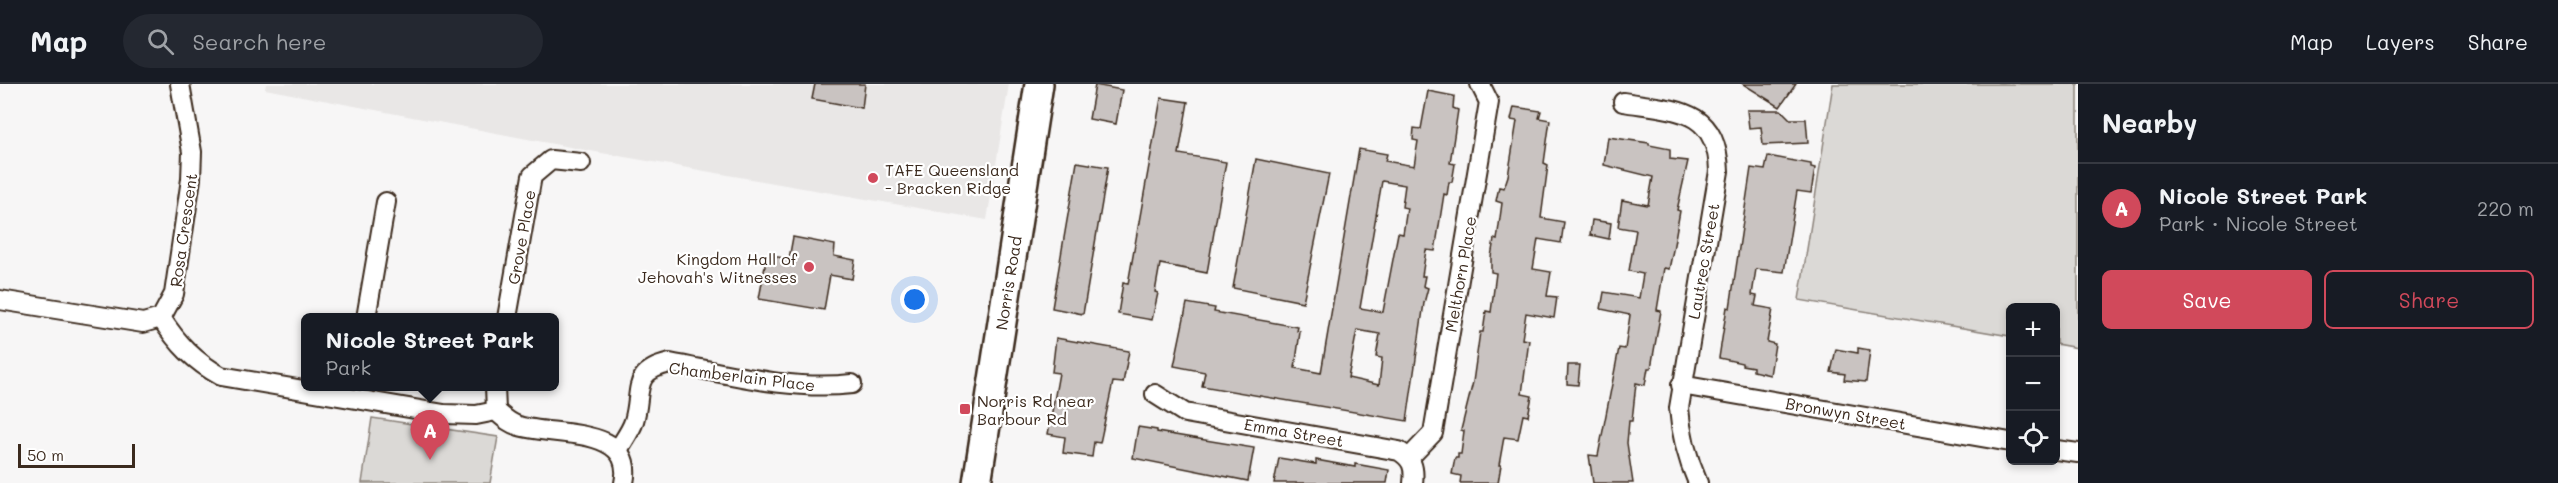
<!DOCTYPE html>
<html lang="en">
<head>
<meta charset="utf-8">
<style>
	body { margin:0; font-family:Mali,sans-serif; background:#242831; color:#f1f3f6 }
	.controls { position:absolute; right:18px; bottom:18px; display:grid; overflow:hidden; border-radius:9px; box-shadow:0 3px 9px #0003 }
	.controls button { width:54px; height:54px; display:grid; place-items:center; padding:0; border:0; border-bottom:2px solid #363941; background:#171b24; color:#f1f3f6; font:30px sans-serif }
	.scale { position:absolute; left:18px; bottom:15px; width:117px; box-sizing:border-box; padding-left:6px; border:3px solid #3b2a1e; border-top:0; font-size:16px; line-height:21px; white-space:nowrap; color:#3b2a1e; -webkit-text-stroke:4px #fff; paint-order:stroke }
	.you { position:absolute; left:915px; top:216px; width:21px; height:21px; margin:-15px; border:4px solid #fff; border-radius:50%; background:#1a73e8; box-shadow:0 0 0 9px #1a73e833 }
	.badge { display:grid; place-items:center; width:39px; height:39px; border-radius:50%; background:#d1495b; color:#fff; font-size:20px; font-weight:700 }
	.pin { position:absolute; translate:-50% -50px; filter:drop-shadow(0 2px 3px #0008) }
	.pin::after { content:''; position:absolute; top:32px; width:21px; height:18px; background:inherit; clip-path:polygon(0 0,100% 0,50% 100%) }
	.popup { position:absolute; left:301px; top:229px; width:258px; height:78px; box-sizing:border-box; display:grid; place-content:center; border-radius:9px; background:#171b24; filter:drop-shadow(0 2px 4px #0005); font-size:20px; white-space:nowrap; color:#9ea1a6 }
	.popup b { font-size:22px; color:#f1f3f6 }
	.popup::after { content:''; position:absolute; left:50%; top:100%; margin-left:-12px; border:12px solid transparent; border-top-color:#171b24 }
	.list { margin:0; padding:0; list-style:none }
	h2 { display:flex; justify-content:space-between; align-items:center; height:78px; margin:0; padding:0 24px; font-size:26px }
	h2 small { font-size:20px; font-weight:400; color:#9ea1a6 }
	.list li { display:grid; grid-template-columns:39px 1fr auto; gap:18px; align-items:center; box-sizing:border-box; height:90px; padding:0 24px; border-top:2px solid #363941 }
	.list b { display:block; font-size:22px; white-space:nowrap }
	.list p { margin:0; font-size:20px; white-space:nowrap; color:#9ea1a6 }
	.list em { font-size:20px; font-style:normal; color:#9ea1a6 }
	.actions { display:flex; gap:12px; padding:18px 24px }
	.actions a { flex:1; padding:14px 0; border:2px solid #d1495b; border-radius:9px; text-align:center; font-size:21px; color:#d1495b }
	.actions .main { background:#d1495b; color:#fff }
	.icon { flex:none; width:33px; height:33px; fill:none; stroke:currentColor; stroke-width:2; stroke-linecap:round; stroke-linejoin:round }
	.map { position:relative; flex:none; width:2078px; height:399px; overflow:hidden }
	header { display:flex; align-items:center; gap:36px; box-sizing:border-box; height:84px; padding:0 30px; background:#171b24; border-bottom:2px solid #363941 }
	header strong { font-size:28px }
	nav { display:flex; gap:33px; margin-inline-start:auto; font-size:21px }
	.search { width:420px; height:54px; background:#242831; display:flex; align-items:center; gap:15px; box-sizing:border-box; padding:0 21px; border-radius:33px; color:#9ea1a6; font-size:22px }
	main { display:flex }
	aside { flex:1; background:#171b24 }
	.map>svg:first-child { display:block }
	.built { fill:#e9e7e6 }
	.green { fill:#dbd9d6; stroke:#8b827a; stroke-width:1.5 }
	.building { fill:#c9c3c1; stroke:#3b2a1e; stroke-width:1.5; fill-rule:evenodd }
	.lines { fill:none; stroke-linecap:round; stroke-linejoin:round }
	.minor-casing { stroke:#3b2a1e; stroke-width:22 }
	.secondary-casing { stroke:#3b2a1e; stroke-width:32 }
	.minor { stroke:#fff; stroke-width:18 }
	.secondary { stroke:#fff; stroke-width:27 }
	.poi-dot { fill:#d1495b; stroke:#fff; stroke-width:2 }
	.labels { text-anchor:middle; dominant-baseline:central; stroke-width:4.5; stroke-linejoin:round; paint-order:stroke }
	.poi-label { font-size:16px; fill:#3b2a1e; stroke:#fff; text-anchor:start }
	.street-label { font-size:16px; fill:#3b2a1e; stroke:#fff }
</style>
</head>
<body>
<header>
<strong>Map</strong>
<div class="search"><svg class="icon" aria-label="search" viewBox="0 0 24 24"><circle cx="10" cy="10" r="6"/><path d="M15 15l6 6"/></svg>Search here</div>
<nav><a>Map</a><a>Layers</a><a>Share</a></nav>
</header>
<main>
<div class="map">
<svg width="2078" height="399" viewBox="0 0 2078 399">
	<rect width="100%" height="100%" fill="#f7f6f6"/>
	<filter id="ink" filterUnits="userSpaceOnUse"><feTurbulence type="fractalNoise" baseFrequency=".0167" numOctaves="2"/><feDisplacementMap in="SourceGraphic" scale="12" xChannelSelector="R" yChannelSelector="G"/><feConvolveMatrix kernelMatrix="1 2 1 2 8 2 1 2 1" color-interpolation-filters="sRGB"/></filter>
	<g filter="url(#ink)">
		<!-- built -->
		<path class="built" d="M266,0H1009L987,136L596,68L265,5Z"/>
		<!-- green -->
		<g class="green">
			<path d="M1833,0H2078V264L2056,260V224H2010V252L1799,216Z"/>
			<path d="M372,334L498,353L490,399H362Z"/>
		</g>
		<!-- building -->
		<g class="building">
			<path d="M815,0H865L862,24L812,15Z"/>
			<path d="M1743,0H1796L1780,23Z"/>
			<path d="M1095,1L1122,6L1116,40L1089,35Z"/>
			<path d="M1428,7L1454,12L1453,24L1458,26L1450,79L1455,80L1452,98H1449L1447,111L1444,110L1435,167L1426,166L1422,192H1425L1423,202L1428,204L1424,219L1407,337L1202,302L1205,288L1174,282L1187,219L1215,224L1214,228L1298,243L1297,247L1300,248L1295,284L1321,289L1359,65L1387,70L1385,77L1414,82L1418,57L1413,56L1414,44L1421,45ZM1382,97L1405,101L1402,123L1407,124L1403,150L1398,149L1383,228L1360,224ZM1357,246L1380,250L1376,273L1382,274L1379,301L1348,294Z"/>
			<path d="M1161,14L1188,18L1179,70L1226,78L1207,189L1160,180L1155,208L1158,209L1152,236L1118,230L1123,199L1128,200Z"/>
			<path d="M1514,23L1541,27L1539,34L1550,36L1544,79L1548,81L1541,134L1564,138L1561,159L1538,155L1533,185L1551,188L1547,212L1557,213L1554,234L1526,229L1522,255L1529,256L1522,310L1532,312L1528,332L1523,331L1518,355L1504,353L1499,381H1501L1498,399H1460L1461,392L1452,390L1455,374H1458V370H1461L1464,347L1461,346L1473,298L1480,248H1483L1486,227L1491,228L1496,189L1491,188V173L1494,155L1497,156L1502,119L1496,117L1499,103L1504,104L1508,92L1517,37L1511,36Z"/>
			<path d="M1747,26H1781L1790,35H1806L1808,59L1763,61L1761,43L1749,44Z"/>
			<path d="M1608,53L1649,59V61L1670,65V75L1688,77L1677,126L1680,127L1673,166L1669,185L1664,184L1657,226L1661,227L1651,284H1648L1645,301L1636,299L1632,337H1629L1627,359L1633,399H1593L1589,371L1598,372L1619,264L1625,265L1630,231L1601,225L1604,208L1639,214L1643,190L1629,187L1636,146L1618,143L1622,116L1648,121L1653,93L1604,81Z"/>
			<path d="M1768,72L1811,80V83L1815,84L1811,109L1797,107L1784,188L1756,185L1752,211L1757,212L1755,222L1773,225L1767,258L1775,260L1770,291L1753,287V283L1742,281V279L1719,274L1727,223L1730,224L1751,84L1765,86Z"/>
			<path d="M1256,75L1329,90L1303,218L1233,204Z"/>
			<path d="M1077,78L1108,83L1083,230L1052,224Z"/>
			<path d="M1592,136L1611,139L1609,155L1590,151Z"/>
			<path d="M793,153L835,161L834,172L855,176L852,195L830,191L824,226L759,215L767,171L789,175Z"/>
			<path d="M1056,254L1129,267L1123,299L1113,298L1100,359L1094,358L1092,373L1063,369L1065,353L1048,350L1059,289L1052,288Z"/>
			<path d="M1858,264L1870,266L1866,298L1844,296L1845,290L1831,288L1836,265L1858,269Z"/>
			<path d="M1568,281H1580L1578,301L1567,300Z"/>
			<path d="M1138,343L1157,346V348L1254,364L1248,397L1133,374Z"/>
			<path d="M1279,374L1316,380V376L1355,383V380L1389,386L1387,399H1274Z"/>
		</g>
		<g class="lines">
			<!-- minor casing -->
			<g class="minor-casing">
				<g id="minor">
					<path d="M1623,18C1674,26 1717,23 1719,87L1679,324C1681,352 1687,374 1698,399"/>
					<path d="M0,216L143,239L161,234L174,210L191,95L192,68L180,0"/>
					<path d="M161,234C178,260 194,277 221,292L444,330L476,331L496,327C503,333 510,340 519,342C554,353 636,341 624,399"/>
					<path d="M366,234L386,118"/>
					<path d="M507,234L532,92L551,76L581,79"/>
					<path d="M1681,301L2010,358"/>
					<path d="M495,302L496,327"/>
					<path d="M1155,310L1185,329L1399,367C1412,375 1415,383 1413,399"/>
					<path d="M618,366C623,357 631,347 634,337C643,307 630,288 670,279C729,290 792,307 852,300"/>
					<path d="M2056,366L2078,369"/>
					<path d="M1410,373L1433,349L1489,18L1480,0"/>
				</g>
			</g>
			<!-- secondary casing -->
			<g class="secondary-casing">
				<path id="secondary" d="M977,399L1039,0"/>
			</g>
			<!-- minor -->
			<use href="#minor" class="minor"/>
			<!-- secondary -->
			<use href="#secondary" class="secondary"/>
		</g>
	</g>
	<!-- markers -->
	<g class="poi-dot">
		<circle cx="873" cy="94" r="6"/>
		<circle cx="809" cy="183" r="6"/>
		<rect x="959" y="319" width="12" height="12" rx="3"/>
	</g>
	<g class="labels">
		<!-- poi labels -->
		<g class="poi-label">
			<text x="885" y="85">TAFE Queensland<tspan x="885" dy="18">- Bracken Ridge</tspan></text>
			<text x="797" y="174" text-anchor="end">Kingdom Hall of<tspan x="797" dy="18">Jehovah's Witnesses</tspan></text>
			<text x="977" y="316">Norris Rd near<tspan x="977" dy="18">Barbour Rd</tspan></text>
		</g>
		<!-- street labels -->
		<g class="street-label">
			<text transform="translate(183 146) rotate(-82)">Rosa Crescent</text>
			<text transform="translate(521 153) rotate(-80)">Grove Place</text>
			<text transform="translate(1703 177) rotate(-80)">Lautrec Street</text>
			<text transform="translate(1460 190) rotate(-80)">Melthorn Place</text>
			<text transform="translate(1008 199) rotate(-81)">Norris Road</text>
			<text transform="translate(742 292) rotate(7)">Chamberlain Place</text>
			<text transform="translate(1846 329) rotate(10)">Bronwyn Street</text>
			<text transform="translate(1294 348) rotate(10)">Emma Street</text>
		</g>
	</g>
</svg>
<div class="controls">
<button>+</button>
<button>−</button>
<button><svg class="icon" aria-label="locate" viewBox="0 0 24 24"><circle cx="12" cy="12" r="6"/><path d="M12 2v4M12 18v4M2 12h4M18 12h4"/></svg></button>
</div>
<div class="scale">50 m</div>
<div class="you"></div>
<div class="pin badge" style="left:430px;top:376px">A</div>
<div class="popup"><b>Nicole Street Park</b>Park</div>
</div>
<aside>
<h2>Nearby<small></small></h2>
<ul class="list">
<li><span class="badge">A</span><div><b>Nicole Street Park</b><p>Park · Nicole Street</p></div><em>220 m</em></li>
</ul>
<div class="actions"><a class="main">Save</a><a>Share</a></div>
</aside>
</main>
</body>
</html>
